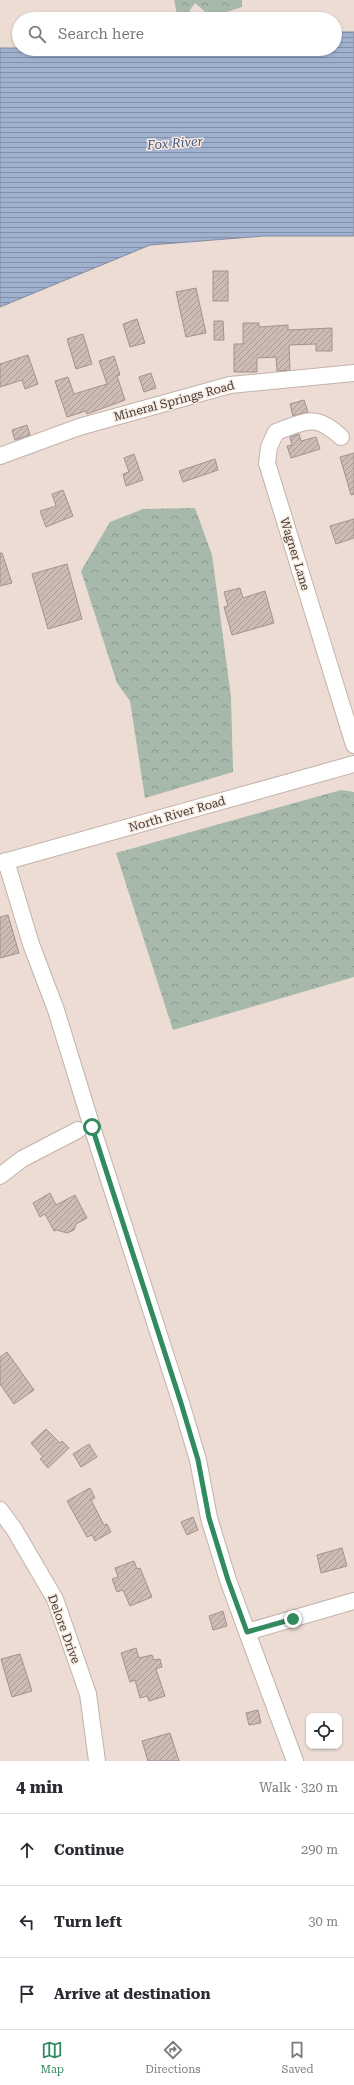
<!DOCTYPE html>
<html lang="en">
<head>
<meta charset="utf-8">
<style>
	body { margin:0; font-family:"Roboto Serif",serif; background:#f7f7f7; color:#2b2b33 }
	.controls { position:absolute; right:12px; bottom:12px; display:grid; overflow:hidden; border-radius:8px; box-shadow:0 1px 3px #0004 }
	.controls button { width:36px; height:36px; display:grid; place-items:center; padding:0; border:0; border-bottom:1px solid #e1e1e2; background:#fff; color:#2b2b33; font:20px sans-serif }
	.stop { position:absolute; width:12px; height:12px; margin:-9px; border:3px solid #328a5f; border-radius:50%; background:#fff }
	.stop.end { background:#328a5f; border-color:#fff; box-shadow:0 1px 4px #0008 }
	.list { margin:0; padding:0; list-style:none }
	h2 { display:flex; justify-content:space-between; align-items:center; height:52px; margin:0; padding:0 16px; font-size:17px }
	h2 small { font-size:13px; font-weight:400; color:#7c7c81 }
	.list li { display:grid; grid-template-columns:26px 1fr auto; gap:12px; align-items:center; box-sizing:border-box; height:72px; padding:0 16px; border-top:1px solid #e1e1e2 }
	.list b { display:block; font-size:15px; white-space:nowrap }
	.list em { font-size:13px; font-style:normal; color:#7c7c81 }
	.icon { flex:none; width:22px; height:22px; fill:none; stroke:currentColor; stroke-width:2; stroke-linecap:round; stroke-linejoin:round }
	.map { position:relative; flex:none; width:354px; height:1761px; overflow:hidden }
	.search { position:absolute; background:#fff; box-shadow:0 1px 3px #0004; left:12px; right:12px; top:12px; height:44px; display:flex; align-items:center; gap:10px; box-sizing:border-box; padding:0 14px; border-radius:22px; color:#7c7c81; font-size:15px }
	.sheet { height:268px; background:#fff }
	nav { display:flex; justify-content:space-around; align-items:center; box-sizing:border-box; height:56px; border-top:1px solid #e1e1e2; background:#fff; font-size:11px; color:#7c7c81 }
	nav a { display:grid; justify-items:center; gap:2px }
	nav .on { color:#328a5f }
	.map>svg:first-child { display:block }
	.forest { fill:url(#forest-crowns) }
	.water { fill:url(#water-rules); stroke:#838ca0 }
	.building { fill:url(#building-hatch); stroke:#a3928d }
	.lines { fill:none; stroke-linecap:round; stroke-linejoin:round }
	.minor-casing { stroke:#c2b3aa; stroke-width:18 }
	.minor { stroke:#fff; stroke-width:16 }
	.route { stroke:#328a5f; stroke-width:5 }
	.labels { text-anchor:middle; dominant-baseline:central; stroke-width:3; stroke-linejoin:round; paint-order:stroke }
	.street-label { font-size:12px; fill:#3e3834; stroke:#f9eae0 }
	.water-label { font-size:13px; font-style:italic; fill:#415783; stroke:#f9eae0 }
</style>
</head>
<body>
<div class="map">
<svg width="354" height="1761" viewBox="0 0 354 1761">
	<defs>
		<pattern id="forest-crowns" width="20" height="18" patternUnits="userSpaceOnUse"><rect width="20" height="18" fill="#a7b9ab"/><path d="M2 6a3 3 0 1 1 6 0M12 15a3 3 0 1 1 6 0" fill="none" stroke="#89978c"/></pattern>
		<pattern id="water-rules" width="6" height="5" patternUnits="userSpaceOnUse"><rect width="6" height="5" fill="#a0b0cf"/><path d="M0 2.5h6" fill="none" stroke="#8490a9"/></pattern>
		<pattern id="building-hatch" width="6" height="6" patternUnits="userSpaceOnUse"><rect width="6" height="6" fill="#cdbbb6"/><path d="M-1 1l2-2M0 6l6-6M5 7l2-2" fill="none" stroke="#a89995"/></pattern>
	</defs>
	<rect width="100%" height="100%" fill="#ecdcd3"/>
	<!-- forest -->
	<g class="forest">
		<path d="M174,0H242V7L211,17L195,3L184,19H178Z"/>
		<path d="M195,508L212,555L231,697L233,772L145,798L130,701L117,683L81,571L110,522L143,509Z"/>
		<path d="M341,790L354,792V977L173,1030L116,853Z"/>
	</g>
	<!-- water -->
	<path class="water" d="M335,32H354V236H264L150,245L0,307V48L335,49Z"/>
	<!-- building -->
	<g class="building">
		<rect x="213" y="271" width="15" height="30"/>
		<path d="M196,288L206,333L186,337L176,292Z"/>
		<path d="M137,319L145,343L130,347L123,324Z"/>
		<path d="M214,321H223L224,340H214Z"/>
		<path d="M243,323H259V327L288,325V330L332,328V351H316V344L289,345L290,370L277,371L276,357L257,358V372H234V344H243Z"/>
		<path d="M83,334L92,364L76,369L67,339Z"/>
		<path d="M28,355L38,384L25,389L22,380L0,387V364Z"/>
		<path d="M114,356L120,375L117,376L125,400L87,414L86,411L67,417L55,381L68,377L74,394L107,384L99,361Z"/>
		<path d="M151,373L156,388L144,392L139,377Z"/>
		<path d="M304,400L308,412L293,416L290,404Z"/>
		<path d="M27,425L30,435L15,440L12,430Z"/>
		<path d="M299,434L301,441L316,437L320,449L291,458L287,446L292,445L290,437Z"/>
		<path d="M354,453V494L351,495L340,457Z"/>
		<path d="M134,454L143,480L126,486L123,474L129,472L124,458Z"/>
		<path d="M215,459L218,470L183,482L179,471Z"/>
		<path d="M63,490L73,516L46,527L40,511L56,506L52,494Z"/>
		<path d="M354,519V538L336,544L330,526Z"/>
		<path d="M0,553H2L12,583L0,586Z"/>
		<path d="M67,564L82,619L48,629L32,574Z"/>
		<path d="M240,588L243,598L265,591L274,623L232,635L224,607L228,606L224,592Z"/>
		<path d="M8,915L19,953L0,958V917Z"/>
		<path d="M50,1193L56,1205L75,1195L87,1218L76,1224L74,1230L67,1233L57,1230L54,1231L45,1214L40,1217L33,1203Z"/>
		<path d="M7,1352L34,1390L14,1404L0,1384V1357Z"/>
		<path d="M46,1429L60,1443L62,1441L69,1448L48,1468L40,1459L43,1457L31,1443Z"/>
		<path d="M89,1444L97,1457L81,1467L73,1454Z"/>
		<path d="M90,1488L95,1498L91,1500L104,1525L107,1524L111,1532L95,1541L92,1535L87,1537L67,1501Z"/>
		<path d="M193,1517L198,1530L187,1535L181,1522Z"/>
		<path d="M342,1548L347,1566L321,1573L317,1555Z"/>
		<path d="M134,1561L137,1569L140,1568L152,1597L130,1606L123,1590L117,1592L112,1579L118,1577L115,1568Z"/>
		<path d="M223,1611L227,1626L213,1630L209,1616Z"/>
		<path d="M136,1648L139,1658L152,1655L154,1660L160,1659L162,1667L156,1669L165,1696L149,1701L147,1696L140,1698L135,1680L130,1682L121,1653Z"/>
		<path d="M20,1654L32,1691L12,1697L1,1659Z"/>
		<path d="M258,1710L261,1723L249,1725L246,1713Z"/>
		<path d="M170,1733L179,1761H148L142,1741Z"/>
	</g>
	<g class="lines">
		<!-- minor casing -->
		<g class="minor-casing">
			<g id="minor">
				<path d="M341,437C316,413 306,421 276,432L269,447L267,463L354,745"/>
				<path d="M0,456L79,427L230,385L354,373"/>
				<path d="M6,861L31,944L56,1010L92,1127L181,1403L198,1460L209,1518L228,1580L247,1632L354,1601"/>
				<path d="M0,863L354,764"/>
				<path d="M0,1176L22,1159L78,1130"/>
				<path d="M0,1510L14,1529L55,1599L88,1694L97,1761"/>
				<path d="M247,1632L295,1761"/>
			</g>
		</g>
		<!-- minor -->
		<use href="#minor" class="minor"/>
	</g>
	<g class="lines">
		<!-- route -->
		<path class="route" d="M92,1127L181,1403L198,1460L209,1518L228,1580L247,1632L293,1619"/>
	</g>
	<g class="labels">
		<!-- street labels -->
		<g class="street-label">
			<text transform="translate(174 401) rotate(-15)">Mineral Springs Road</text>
			<text transform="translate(295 554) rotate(73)">Wagner Lane</text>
			<text transform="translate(177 814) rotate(-16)">North River Road</text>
			<text transform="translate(64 1629) rotate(70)">Delore Drive</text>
		</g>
		<!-- water labels -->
		<g class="water-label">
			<text transform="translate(175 143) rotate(-4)">Fox River</text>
		</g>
	</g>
</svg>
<div class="controls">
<button><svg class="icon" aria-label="locate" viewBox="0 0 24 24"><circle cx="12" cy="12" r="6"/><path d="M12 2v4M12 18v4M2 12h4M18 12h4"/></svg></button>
</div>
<div class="stop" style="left:92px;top:1127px"></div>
<div class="stop end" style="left:293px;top:1619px"></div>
<div class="search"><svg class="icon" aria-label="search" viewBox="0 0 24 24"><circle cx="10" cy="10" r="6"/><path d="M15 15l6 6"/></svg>Search here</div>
</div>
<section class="sheet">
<h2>4 min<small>Walk · 320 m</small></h2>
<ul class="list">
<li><svg class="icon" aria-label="ahead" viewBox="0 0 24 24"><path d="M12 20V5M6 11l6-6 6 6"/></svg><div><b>Continue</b></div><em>290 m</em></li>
<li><svg class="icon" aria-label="left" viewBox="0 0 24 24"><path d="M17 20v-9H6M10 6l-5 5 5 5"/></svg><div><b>Turn left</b></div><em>30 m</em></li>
<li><svg class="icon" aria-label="arrive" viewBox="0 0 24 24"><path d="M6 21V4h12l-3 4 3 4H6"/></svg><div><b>Arrive at destination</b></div></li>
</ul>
</section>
<nav>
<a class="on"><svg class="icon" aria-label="map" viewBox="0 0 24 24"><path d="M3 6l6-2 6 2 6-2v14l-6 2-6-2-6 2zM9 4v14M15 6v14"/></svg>Map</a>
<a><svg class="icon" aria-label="directions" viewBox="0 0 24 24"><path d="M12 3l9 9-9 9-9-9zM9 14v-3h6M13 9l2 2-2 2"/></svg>Directions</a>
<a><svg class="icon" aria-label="saved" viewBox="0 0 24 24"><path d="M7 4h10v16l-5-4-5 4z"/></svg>Saved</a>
</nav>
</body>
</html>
